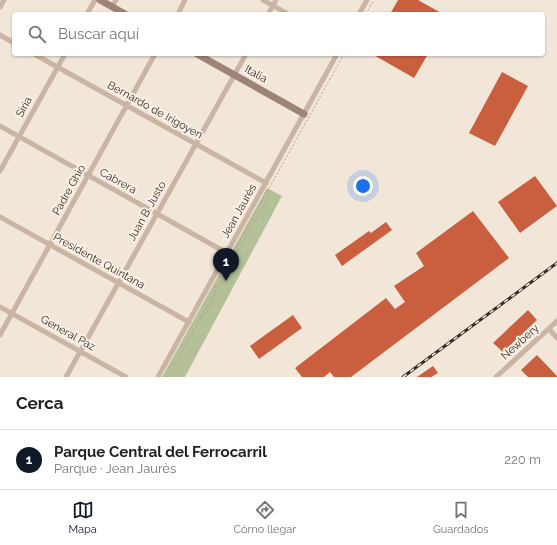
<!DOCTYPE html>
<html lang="es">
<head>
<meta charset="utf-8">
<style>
	body { margin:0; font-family:Raleway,sans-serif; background:#f2f2f2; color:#222 }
	.you { position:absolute; left:363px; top:186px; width:14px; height:14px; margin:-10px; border:3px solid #fff; border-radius:50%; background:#1a73e8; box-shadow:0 0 0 6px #1a73e833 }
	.badge { display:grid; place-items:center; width:26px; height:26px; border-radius:50%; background:#111827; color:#fff; font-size:13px; font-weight:700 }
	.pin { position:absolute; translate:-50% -33px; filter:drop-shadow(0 1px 2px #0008) }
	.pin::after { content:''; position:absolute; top:21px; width:14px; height:12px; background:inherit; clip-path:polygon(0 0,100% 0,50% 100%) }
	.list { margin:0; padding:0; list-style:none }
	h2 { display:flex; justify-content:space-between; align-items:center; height:52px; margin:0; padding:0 16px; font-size:17px }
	h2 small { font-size:13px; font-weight:400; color:#767676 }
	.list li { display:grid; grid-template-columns:26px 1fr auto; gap:12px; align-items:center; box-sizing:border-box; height:60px; padding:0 16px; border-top:1px solid #e0e0e0 }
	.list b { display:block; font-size:15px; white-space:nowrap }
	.list p { margin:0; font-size:13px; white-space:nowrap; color:#767676 }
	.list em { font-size:13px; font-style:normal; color:#767676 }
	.icon { flex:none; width:22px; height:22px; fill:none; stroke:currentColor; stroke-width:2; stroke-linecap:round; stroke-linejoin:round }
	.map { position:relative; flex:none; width:557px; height:377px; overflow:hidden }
	.search { position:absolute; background:#fff; box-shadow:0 1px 3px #0004; left:12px; right:12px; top:12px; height:44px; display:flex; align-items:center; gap:10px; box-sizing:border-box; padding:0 14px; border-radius:4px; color:#767676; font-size:15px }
	.sheet { height:112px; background:#fff }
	nav { display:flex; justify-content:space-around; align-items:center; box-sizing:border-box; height:56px; border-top:1px solid #e0e0e0; background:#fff; font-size:11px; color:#767676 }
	nav a { display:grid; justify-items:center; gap:2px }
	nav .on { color:#111827 }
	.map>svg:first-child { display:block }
	.green { fill:#b4c198 }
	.building { fill:#ca5f3f }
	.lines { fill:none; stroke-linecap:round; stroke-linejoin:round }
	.path { stroke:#b69f8f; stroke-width:1; stroke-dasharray:2 2; stroke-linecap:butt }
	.street { stroke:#cab5a4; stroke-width:5 }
	.secondary { stroke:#9e8476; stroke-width:7 }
	.rail-casing { stroke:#362b26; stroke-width:3 }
	.rail { stroke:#faf0e5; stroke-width:1.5; stroke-dasharray:4.5; stroke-linecap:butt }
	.labels { text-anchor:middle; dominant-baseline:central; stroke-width:4; stroke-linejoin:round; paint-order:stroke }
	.street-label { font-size:11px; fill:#362b26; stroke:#faf0e5 }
</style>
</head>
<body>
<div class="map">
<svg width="557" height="377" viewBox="0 0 557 377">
	<rect width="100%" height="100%" fill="#f2e6d9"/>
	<!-- green -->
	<path class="green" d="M267,188L282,196L185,377H162Z"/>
	<!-- building -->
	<g class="building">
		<path d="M398,0H418L443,14H390Z"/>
		<path d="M372,54H428L414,78Z"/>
		<path d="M502,72L528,86L495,146L469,133Z"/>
		<path d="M535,176L557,206L520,233L498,202Z"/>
		<path d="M473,211L509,258L351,377H334L330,372L324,377H302L295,368L386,298L395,309L405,302L394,286L424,266L416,253Z"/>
		<path d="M386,222L392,230L342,266L335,255L369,231L371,233Z"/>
		<path d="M528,310L537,320L503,352L493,343Z"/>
		<path d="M293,315L302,328L259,359L250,346Z"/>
		<path d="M537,355L557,376V377H528L521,370Z"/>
		<path d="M433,366L438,373L431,377H417Z"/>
	</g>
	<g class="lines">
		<!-- path -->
		<g class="path">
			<path d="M366,14L374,0"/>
			<path d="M234,251L344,54"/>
			<path d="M212,307L210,306L214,299"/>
			<path d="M200,318C216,305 214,306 215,285"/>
			<path d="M170,366L175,364L245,238L270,194L267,191"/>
		</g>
		<!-- street -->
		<g class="street">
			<path d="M263,0L288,14"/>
			<path d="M0,7L4,0"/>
			<path d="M112,7L116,0"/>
			<path d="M87,14L95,0"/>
			<path d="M178,14L185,0"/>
			<path d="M268,14L276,0"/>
			<path d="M359,14L367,0"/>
			<path d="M0,35L14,43"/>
			<path d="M34,54L266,183"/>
			<path d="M0,126L227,253"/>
			<path d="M0,171L65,54"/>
			<path d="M0,217L189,322"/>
			<path d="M0,307L126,377"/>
			<path d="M549,329L557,338"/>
			<path d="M0,335L155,54"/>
			<path d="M66,377L246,54"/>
			<path d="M158,377L337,54"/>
			<path d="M496,377L557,321"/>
		</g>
		<!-- secondary -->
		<g class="secondary">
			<path d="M100,0L125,14"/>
			<path d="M197,54L304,114"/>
		</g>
		<!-- rail casing -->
		<g class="rail-casing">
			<path id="rail" d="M403,377L557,263"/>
		</g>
		<!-- rail -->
		<use href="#rail" class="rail"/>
	</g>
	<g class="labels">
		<!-- street labels -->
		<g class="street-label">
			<text transform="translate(256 74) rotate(29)">Italia</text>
			<text transform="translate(24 107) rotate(-61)">Siria</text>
			<text transform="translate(155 110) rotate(29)">Bernardo de Irigoyen</text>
			<text transform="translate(118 181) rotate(29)">Cabrera</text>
			<text transform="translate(69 190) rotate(-61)">Padre Ghio</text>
			<text transform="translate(147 211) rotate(-61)">Juan B. Justo</text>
			<text transform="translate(239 211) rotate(-61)">Jean Jaurès</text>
			<text transform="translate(99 261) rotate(29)">Presidente Quintana</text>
			<text transform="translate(68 333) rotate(29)">General Paz</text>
			<text transform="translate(520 342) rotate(-42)">Newbery</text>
		</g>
	</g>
</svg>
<div class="you"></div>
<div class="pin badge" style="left:226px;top:281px">1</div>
<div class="search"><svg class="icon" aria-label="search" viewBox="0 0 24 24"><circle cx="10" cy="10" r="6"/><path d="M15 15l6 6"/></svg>Buscar aquí</div>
</div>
<section class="sheet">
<h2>Cerca<small></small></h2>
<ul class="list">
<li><span class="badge">1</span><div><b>Parque Central del Ferrocarril</b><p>Parque · Jean Jaurès</p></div><em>220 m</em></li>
</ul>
</section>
<nav>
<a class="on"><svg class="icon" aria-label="map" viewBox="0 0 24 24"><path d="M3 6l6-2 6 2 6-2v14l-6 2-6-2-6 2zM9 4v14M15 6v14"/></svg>Mapa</a>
<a><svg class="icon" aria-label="directions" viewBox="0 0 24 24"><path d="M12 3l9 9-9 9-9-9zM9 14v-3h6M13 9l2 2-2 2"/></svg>Cómo llegar</a>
<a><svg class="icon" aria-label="saved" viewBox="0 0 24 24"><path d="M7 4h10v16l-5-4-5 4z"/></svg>Guardados</a>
</nav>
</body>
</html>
